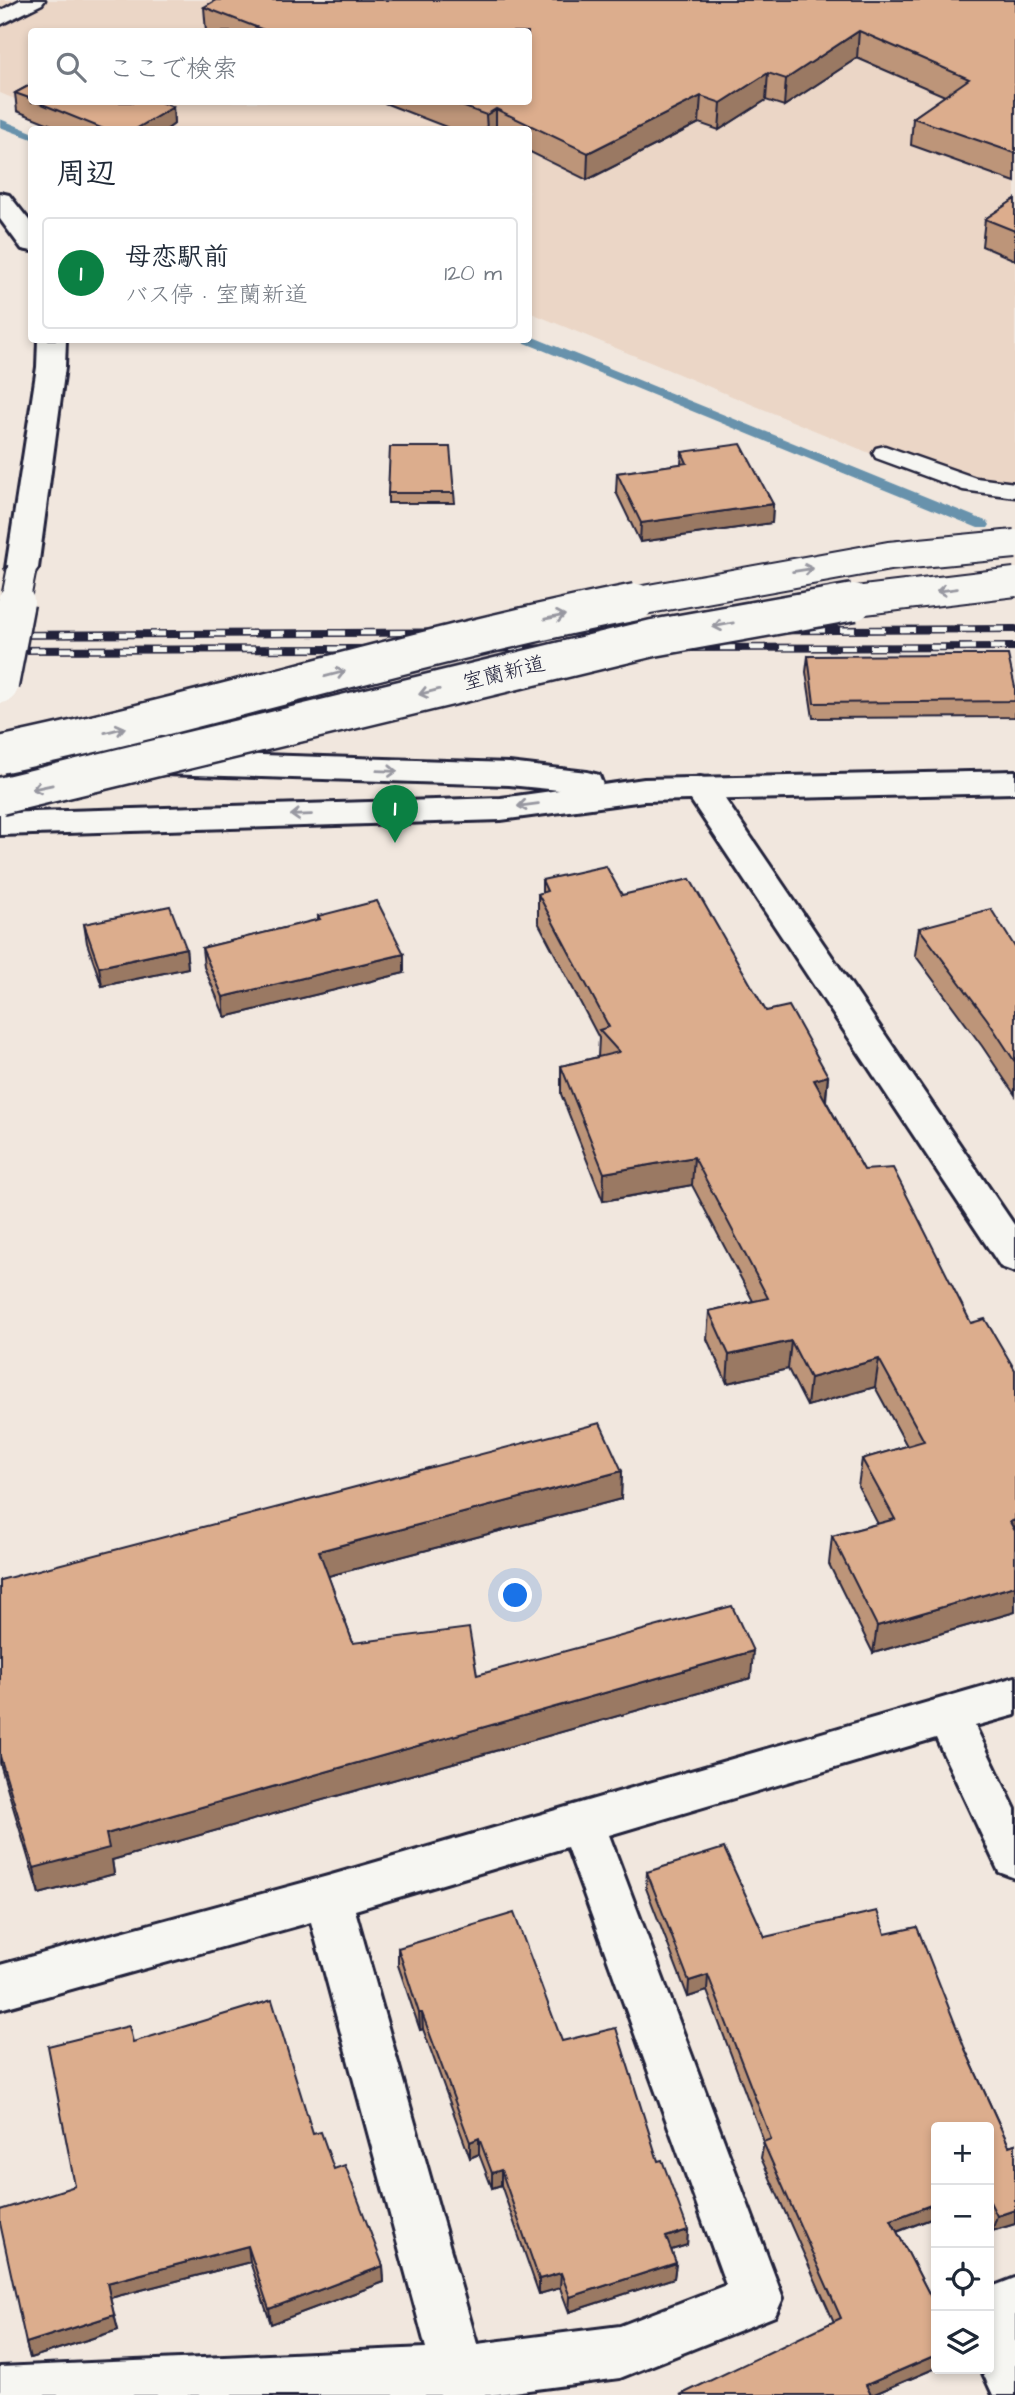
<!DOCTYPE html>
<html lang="ja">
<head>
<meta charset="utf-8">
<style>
	body { margin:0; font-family:"Architects Daughter","Klee One",sans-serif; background:#f2f2f3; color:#1f2937 }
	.controls { position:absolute; right:21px; bottom:21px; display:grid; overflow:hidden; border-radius:7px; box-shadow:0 4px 10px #0003 }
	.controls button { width:63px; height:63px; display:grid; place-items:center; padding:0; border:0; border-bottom:2px solid #e0e1e3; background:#fff; color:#1f2937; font:35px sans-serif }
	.you { position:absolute; left:516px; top:1596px; width:24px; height:24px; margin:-18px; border:5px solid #fff; border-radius:50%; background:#1a73e8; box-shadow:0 0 0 10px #1a73e833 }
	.badge { display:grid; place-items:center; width:46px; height:46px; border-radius:50%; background:#0b8043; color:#fff; font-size:23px; font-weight:700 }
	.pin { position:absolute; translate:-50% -58px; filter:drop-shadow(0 2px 4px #0008) }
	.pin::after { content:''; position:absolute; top:37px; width:24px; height:21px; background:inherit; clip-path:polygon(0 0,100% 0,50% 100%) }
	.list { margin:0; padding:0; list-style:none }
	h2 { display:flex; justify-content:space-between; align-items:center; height:91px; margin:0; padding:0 28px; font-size:30px }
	h2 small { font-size:23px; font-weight:400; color:#747a83 }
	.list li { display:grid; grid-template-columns:46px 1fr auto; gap:21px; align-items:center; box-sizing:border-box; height:112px; margin:0 14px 14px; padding:0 14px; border:2px solid #e0e1e3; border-radius:7px }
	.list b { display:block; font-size:26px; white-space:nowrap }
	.list p { margin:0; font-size:23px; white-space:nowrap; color:#747a83 }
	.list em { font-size:23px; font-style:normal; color:#747a83 }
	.icon { flex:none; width:38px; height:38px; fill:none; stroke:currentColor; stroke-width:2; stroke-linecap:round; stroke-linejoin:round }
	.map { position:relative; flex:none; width:1015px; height:2395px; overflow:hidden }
	.search { position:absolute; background:#fff; box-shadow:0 4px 10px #0003; left:28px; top:28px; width:504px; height:77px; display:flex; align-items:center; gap:18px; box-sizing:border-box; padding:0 24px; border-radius:7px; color:#747a83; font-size:26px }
	.panel { position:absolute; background:#fff; box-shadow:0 4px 10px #0003; left:28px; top:126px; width:504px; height:217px; border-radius:7px }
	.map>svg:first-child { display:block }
	.built { fill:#ebd6c6; fill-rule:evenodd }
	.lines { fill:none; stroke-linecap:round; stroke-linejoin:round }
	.stream { fill:#6892ac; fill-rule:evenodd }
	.lane-casing { stroke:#22223b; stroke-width:5 }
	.street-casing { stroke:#22223b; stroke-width:6 }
	.secondary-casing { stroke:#22223b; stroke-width:6 }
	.lane { fill:#f6f6f2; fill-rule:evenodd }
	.street { fill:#f6f6f2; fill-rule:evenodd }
	.secondary { fill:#f6f6f2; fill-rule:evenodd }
	.rail-casing { stroke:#22223b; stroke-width:8 }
	.rail { stroke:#f6f6f2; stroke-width:5; stroke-dasharray:15; stroke-linecap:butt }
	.secondary-bridge-far1-casing { stroke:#22223b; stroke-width:32; stroke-linecap:butt }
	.secondary-bridge-casing { stroke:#22223b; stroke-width:41; stroke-linecap:butt }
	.highway-bridge-far1-casing { stroke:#22223b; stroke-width:32; stroke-linecap:butt }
	.highway-bridge-casing { stroke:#22223b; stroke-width:41; stroke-linecap:butt }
	.secondary-bridge-far1 { stroke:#f6f6f2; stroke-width:28 }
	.secondary-bridge { stroke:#f6f6f2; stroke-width:36 }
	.highway-bridge-far1 { stroke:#f6f6f2; stroke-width:28 }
	.highway-bridge { stroke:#f6f6f2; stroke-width:36 }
	.wall { fill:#bd9579; stroke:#22223b; stroke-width:2 }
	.shaded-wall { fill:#9a7963; stroke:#22223b; stroke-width:2 }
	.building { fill:#dcad8d; stroke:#22223b; stroke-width:2 }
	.oneway { stroke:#9797a0 }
	.labels { text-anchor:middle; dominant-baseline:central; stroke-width:5; stroke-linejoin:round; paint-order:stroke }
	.street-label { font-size:21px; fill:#22223b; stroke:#f6f6f2 }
</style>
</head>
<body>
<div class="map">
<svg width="1015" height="2395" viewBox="0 0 1015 2395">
	<rect width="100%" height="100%" fill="#f1e7de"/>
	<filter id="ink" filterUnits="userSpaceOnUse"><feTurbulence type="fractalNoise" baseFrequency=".0143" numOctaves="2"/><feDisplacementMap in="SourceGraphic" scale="14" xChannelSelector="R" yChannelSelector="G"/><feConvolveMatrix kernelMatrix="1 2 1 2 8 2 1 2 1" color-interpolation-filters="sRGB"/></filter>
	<g filter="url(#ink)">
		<!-- built -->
		<path class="built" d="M0,0H1015V492L966,493L529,312L528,130L88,129L0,93ZM32,32H528V102H32Z"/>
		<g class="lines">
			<!-- stream -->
			<g class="stream">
				<path d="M0,119L32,132V139L0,127Z"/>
				<path d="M528,335L988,522L990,525L988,528H978L523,342L522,340H528Z"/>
			</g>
			<!-- lane casing -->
			<g class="lane-casing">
				<g id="lane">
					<path d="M20,0H45L42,4L0,25V11Z"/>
					<path d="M885,446L976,478L1015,483V497L963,490L876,458L873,453L876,448Z"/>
				</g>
			</g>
			<!-- street casing -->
			<g class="street-casing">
				<g id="street">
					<path d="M700,777L712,780L1015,1226V1272L1001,1267L683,788L688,780Z"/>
					<path d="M1015,1677V1715L975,1726L1015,1809V1878L999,1872L936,1738L609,1835L783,2298L775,2316L620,2378L491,2395H0V2367L426,2348L311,1922L0,2009V1965L328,1876ZM567,1847L726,2285L620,2326L477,2344L355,1910Z"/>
					<path d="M1015,2278V2395H993L981,2369H989V2288Z"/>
				</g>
			</g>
			<!-- secondary casing -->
			<g class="secondary-casing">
				<g id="secondary">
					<path d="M0,193L9,195L32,224V251L22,249L0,219Z"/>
					<path d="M38,340H66L65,367L38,568L33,575L22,577L11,575L6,568L37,367Z"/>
					<path d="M7,747L509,763L587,772L599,775L603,785L644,779L1015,771V793L644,801L501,820L0,835V813L501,798L559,790L509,785L7,769L0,767V749Z"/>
				</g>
			</g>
			<!-- lane -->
			<use href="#lane" class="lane"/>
			<!-- street -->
			<use href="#street" class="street"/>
			<!-- secondary -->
			<use href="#secondary" class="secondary"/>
			<!-- rail casing -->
			<g class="rail-casing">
				<g id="rail">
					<path d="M0,635L1015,629"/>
					<path d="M0,650L1015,647"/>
				</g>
			</g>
			<!-- rail -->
			<use href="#rail" class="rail"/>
			<!-- secondary-bridge-far1 casing -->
			<g class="secondary-bridge-far1-casing">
				<path id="secondary-bridge-far1" d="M15,603L22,568"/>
			</g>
			<!-- secondary-bridge casing -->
			<g class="secondary-bridge-casing">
				<path id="secondary-bridge" d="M0,685L16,602"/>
			</g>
			<!-- highway-bridge-far1 casing -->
			<g class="highway-bridge-far1-casing">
				<g id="highway-bridge-far1">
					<path d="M627,603L889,556L1015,544"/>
					<path d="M839,603L1015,582"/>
				</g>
			</g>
			<!-- highway-bridge casing -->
			<g class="highway-bridge-casing">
				<g id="highway-bridge">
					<path d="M0,755C213,710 422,644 636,602"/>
					<path d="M0,796L653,638L854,602"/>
				</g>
			</g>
			<!-- secondary-bridge-far1 -->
			<use href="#secondary-bridge-far1" class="secondary-bridge-far1"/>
			<!-- secondary-bridge -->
			<use href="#secondary-bridge" class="secondary-bridge"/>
			<!-- highway-bridge-far1 -->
			<use href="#highway-bridge-far1" class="highway-bridge-far1"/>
			<!-- highway-bridge -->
			<use href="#highway-bridge" class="highway-bridge"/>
		</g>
		<!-- wall -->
		<g class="wall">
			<path d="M1015,0V182L911,145L913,118L945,96L857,58L784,106L766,100L719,130L699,123L587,180L528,151V130H454L382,102H528V32H206L204,7Z"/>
			<path d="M32,84V102H160L173,107L174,124L166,130H64L17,111L15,93Z"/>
			<path d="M1015,199V260L982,246L985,219Z"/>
			<path d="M682,452L773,504L772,523L640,542L616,492L617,473L681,464Z"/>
			<path d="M388,493H454L455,503H388Z"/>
			<path d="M808,656L1015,687V717L813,718L806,672Z"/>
			<path d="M542,880L622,895L766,1011L828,1076L826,1101L864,1170L971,1323L1015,1370V1612L873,1653L829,1564L832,1536L878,1524L858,1486L862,1459L907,1446L875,1387L807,1406L788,1369L727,1383L707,1339L709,1311L753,1301L692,1185L603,1201L561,1094V1066L598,1057L599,1038L538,922V894L542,893Z"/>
			<path d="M318,916L404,973L225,1017L204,967L202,948L318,920Z"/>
			<path d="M84,924L186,948L188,968L102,986L87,943Z"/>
			<path d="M919,928L1015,947V1095L982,1046L915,955Z"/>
			<path d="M622,1471L621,1499L328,1576L353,1643L477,1675L751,1678L112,1860L114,1874L39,1894L0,1763V1580Z"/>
			<path d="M647,1872L765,1937L885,1934L965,2049L1009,2146L1015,2144V2224L992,2231L989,2224V2127H936V2217L897,2232L936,2307V2368L872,2395L834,2322L761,2158L764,2142L707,1991L688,1997L646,1888Z"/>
			<path d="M398,1948L562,2041L658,2161L688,2230L687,2245L671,2250L676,2263L674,2278L569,2312L560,2288L539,2294L501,2185L492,2188L479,2154L470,2158L423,2029L420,2030L398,1965Z"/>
			<path d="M133,2042L313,2134L334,2169L383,2266L384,2282L271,2324L250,2262L110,2298L118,2330L30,2358L26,2343L75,2186Z"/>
		</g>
		<!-- shaded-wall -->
		<g class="shaded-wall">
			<path d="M859,31L857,58L784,106L786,79Z"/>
			<path d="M768,73L766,100L719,130L721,103Z"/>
			<path d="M701,96L699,123L587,180L588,153Z"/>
			<path d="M173,107L174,124L166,130H134Z"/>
			<path d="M496,109V130H487L486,115Z"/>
			<path d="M773,504L772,523L640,542L641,523Z"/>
			<path d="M186,948L188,968L102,986L99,967Z"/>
			<path d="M404,954V973L225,1017L223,997Z"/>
			<path d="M828,1076L825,1104L814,1080Z"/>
			<path d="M694,1157L692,1185L603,1201L604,1173Z"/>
			<path d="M791,1341L788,1369L727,1383L729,1355Z"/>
			<path d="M879,1359L875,1387L807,1406L810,1378Z"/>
			<path d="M622,1471L621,1499L321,1578L319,1551Z"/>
			<path d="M1015,1520V1546L1010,1522Z"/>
			<path d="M1015,1586V1612L873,1653L877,1626Z"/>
			<path d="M753,1651L751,1678L112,1860L114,1874L39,1894L34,1868L106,1834Z"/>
			<path d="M708,1975L707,1991L688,1997L689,1981Z"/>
			<path d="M419,2013H422L423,2029L420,2030Z"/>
			<path d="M479,2138V2154L470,2158V2142Z"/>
			<path d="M501,2170V2185L492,2188V2173Z"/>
			<path d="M936,2203V2217L888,2235L891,2220Z"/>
			<path d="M1015,2210V2224L992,2231L997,2216Z"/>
			<path d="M688,2230L687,2245L665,2252L666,2237Z"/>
			<path d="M248,2246L250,2262L110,2298L107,2283Z"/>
			<path d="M676,2263L674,2278L569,2312L570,2297Z"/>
			<path d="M383,2266L384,2282L271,2324L269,2309Z"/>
			<path d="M561,2273L560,2288L539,2294V2279Z"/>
			<path d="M114,2315L118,2330L30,2358L26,2343Z"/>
			<path d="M936,2355V2368L872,2395H864L866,2385Z"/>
		</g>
		<!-- building -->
		<g class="building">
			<path d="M216,0H1015V153L913,118L969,79L859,31L786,79L768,73L721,103L701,96L588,153L496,109L486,115L451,102H528V32H269L204,7Z"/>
			<path d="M32,84V99L15,93Z"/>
			<path d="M37,102H160L173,107L134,130H106Z"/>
			<path d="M1015,199V231L985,219Z"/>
			<path d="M741,444L773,504L641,523L617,473L687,463L682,452Z"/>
			<path d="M390,447H450L454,493H388Z"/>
			<path d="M958,655H1008L1015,687V701L814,703L808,656Z"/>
			<path d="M606,866L622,895L690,879L766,1011L789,1006L828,1076L814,1080L864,1170L893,1168L971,1323L985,1319L1015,1370V1520L1010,1522L1015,1531V1586L877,1626L832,1536L895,1519L862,1459L924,1441L879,1359L810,1378L791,1341L729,1355L709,1311L768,1298L694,1157L604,1173L561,1066L619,1052L599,1030L609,1027L538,894L547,891L542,880Z"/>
			<path d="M377,901L404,954L223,997L202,948L320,919L318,916Z"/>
			<path d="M170,906L186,948L99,967L84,924Z"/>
			<path d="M991,909L1015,947V1062L987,1019L919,928Z"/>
			<path d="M600,1423L622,1471L319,1551L353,1643L469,1628L477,1675L732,1606L753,1651L106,1834L109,1848L34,1868L0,1756V1580Z"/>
			<path d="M724,1848L765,1937L877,1911L885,1934L917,1927L965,2049L1009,2146L1015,2144V2210L997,2216L989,2200V2127H936V2203L891,2220L936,2307V2355L866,2385L871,2395H680L841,2318L763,2142L771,2139L708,1975L689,1981L647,1872Z"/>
			<path d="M514,1913L562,2041L616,2028L658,2161L662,2160L688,2230L666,2237L676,2263L570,2297L561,2273L539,2279L501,2170L492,2173L479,2138L470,2142L422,2013H419L398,1948Z"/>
			<path d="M272,2000L313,2134L321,2132L334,2169L345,2165L383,2266L269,2309L248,2246L107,2283L114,2315L26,2343L0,2223V2210L75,2186L48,2046L129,2026L133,2042Z"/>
		</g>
		<!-- one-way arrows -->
		<defs><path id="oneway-shaft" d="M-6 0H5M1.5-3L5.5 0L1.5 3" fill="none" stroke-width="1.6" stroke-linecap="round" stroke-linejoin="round" transform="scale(1.75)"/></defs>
		<g class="oneway">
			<use href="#oneway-shaft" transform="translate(803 570) rotate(-9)"/>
			<use href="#oneway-shaft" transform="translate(947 590) rotate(172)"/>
			<use href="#oneway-shaft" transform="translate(555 617) rotate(-11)"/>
			<use href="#oneway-shaft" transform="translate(723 625) rotate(169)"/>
			<use href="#oneway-shaft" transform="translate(335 674) rotate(-15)"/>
			<use href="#oneway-shaft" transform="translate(429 692) rotate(166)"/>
			<use href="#oneway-shaft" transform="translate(115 730) rotate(-14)"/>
			<use href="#oneway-shaft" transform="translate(387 771) rotate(2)"/>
			<use href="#oneway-shaft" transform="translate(42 787) rotate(168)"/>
			<use href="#oneway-shaft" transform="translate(528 805) rotate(173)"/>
			<use href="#oneway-shaft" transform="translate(301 815) rotate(178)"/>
		</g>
	</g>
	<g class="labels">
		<!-- street labels -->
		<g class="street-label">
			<text transform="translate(504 673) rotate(-14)">室蘭新道</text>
		</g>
	</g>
</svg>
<div class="controls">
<button>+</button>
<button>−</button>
<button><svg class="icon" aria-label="locate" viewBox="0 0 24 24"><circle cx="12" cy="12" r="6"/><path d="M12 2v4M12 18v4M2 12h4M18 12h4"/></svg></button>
<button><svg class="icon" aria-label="layers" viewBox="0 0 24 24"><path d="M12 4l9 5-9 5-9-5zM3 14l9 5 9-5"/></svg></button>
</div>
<div class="you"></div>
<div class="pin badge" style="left:395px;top:843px">1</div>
<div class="search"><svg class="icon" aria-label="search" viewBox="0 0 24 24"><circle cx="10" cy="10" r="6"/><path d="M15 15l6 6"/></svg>ここで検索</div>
<section class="panel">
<h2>周辺<small></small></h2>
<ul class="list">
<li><span class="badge">1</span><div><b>母恋駅前</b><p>バス停 · 室蘭新道</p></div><em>120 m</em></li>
</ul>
</section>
</div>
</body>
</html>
